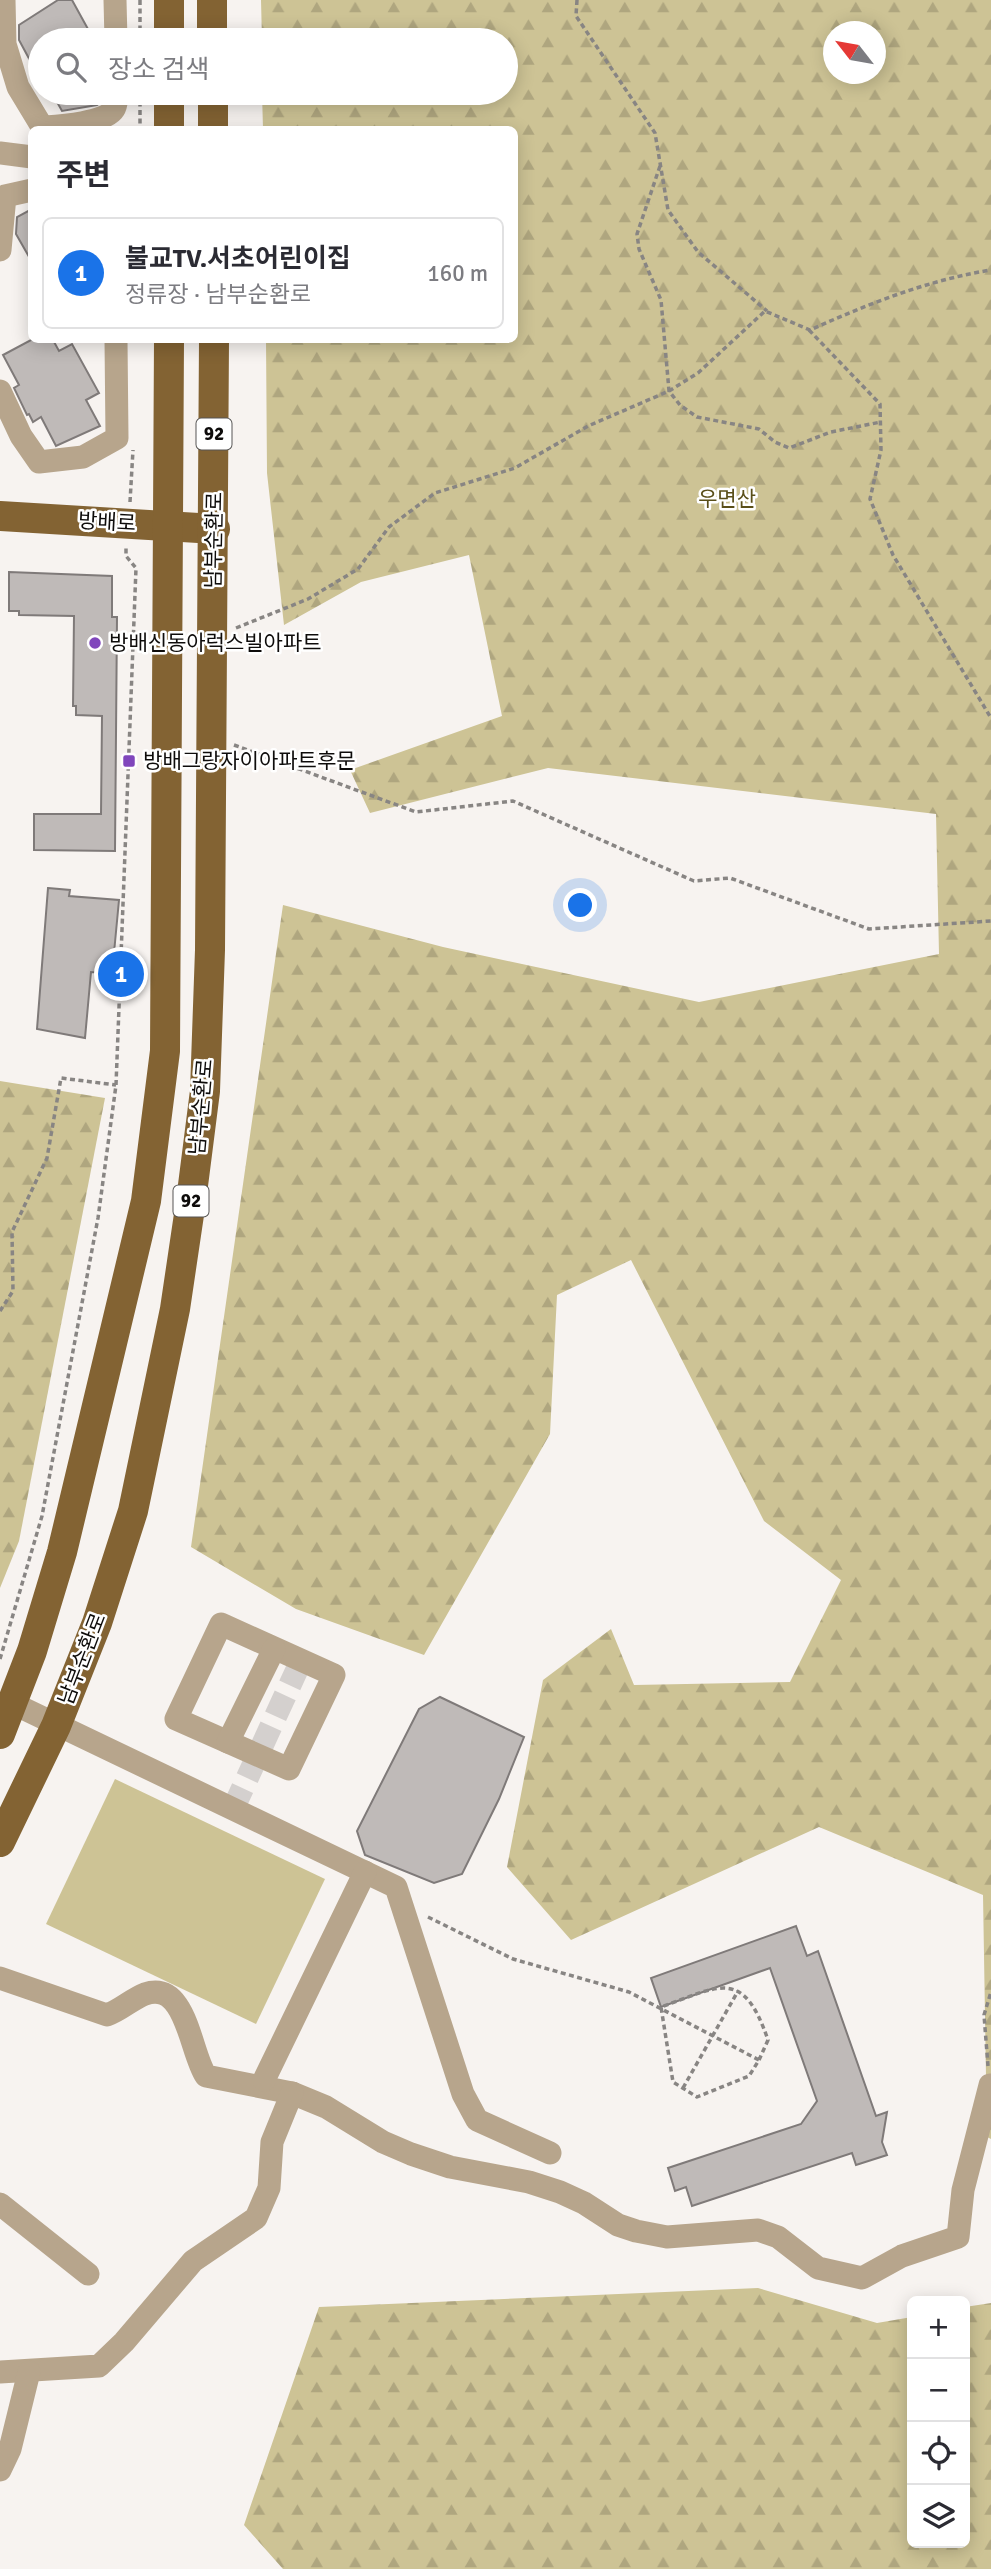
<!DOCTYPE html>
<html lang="ko">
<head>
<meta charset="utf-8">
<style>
	body { margin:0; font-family:Signika,"Noto Sans KR",sans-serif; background:#f2f2f3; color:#2b2b33 }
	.controls { position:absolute; right:21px; bottom:21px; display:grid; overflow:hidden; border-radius:10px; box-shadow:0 4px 18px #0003 }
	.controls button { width:63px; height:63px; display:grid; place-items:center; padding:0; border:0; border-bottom:2px solid #e1e1e2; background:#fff; color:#2b2b33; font:35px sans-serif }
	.compass { position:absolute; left:823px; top:21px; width:63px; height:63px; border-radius:50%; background:#fff; box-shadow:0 4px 18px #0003; rotate:301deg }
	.you { position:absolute; left:581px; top:906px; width:24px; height:24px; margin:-18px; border:5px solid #fff; border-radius:50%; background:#1a73e8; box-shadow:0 0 0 10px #1a73e833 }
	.badge { display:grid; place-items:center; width:46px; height:46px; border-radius:50%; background:#1a73e8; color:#fff; font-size:23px; font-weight:700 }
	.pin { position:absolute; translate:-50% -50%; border:4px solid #fff; box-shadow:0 2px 7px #0006 }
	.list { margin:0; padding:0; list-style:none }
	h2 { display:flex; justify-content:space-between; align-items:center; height:91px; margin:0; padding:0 28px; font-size:30px }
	h2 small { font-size:23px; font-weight:400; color:#7c7c81 }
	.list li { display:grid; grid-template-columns:46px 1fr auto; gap:21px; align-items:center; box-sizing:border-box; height:112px; margin:0 14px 14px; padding:0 14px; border:2px solid #e1e1e2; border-radius:10px }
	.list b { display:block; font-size:26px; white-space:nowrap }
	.list p { margin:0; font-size:23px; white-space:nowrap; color:#7c7c81 }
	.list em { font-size:23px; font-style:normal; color:#7c7c81 }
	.icon { flex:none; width:38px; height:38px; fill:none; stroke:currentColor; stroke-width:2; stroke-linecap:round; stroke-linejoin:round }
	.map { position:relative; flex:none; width:991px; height:2569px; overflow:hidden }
	.search { position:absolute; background:#fff; box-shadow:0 4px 18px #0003; left:28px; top:28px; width:490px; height:77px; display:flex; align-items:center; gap:18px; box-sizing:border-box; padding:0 24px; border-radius:38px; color:#7c7c81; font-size:26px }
	.panel { position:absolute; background:#fff; box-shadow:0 4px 18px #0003; left:28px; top:126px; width:490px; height:217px; border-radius:10px }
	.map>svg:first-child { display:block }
	.forest { fill:url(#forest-firs); fill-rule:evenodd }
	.pitch { fill:#cdc395 }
	.building { fill:#bfbab8; stroke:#7f7a79; stroke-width:2 }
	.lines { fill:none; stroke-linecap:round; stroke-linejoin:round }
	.minor-tunnel { stroke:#d4d0ce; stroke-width:23; stroke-dasharray:23 11; stroke-linecap:butt }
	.path { stroke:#888583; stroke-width:3.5; stroke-dasharray:5 3.5; stroke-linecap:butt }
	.minor { stroke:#b7a58c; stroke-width:23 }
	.major { stroke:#836333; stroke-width:30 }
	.poi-dot { fill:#8046bc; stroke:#fff; stroke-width:2.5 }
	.labels { text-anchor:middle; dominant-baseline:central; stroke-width:5; stroke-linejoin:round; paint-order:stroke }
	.shield { fill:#fff; stroke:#565554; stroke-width:2 }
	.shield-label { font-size:19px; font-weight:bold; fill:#0e0c0b }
	.park-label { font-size:21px; fill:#5a4f19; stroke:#fff }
	.street-label { font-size:21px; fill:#0e0c0b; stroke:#fff }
	.poi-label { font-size:21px; fill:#0e0c0b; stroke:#fff; text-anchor:start }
</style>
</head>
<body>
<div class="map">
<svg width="991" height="2569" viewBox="0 0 991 2569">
	<defs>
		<pattern id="forest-firs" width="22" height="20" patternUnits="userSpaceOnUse" patternTransform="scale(1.75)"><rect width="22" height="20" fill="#cdc395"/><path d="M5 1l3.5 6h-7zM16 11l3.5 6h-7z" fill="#afa67f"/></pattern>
	</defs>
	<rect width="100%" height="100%" fill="#f7f3f0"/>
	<!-- forest -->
	<g class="forest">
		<path d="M261,0H991V2139L987,2137L983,1895L819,1827L571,1940L507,1867L543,1680L611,1629L634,1685L790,1682L841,1580L764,1521L631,1260L557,1295L550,1434L424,1655L296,1609L191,1547L283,905L443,947L699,1002L939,954L936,814L548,768L370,813L350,770L502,716L469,555L361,582L284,625L267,473L266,340H514V130L263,129L262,93H506V40H262ZM834,32H876V74H834Z"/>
		<path d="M0,1081L105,1098L19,1541L0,1588Z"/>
		<path d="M758,2288L877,2323L912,2317V2543H965V2307L991,2303V2569H283L244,2525L319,2307Z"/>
	</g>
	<!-- pitch -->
	<path class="pitch" d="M115,1779L325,1879L256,2024L46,1924Z"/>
	<!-- building -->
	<g class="building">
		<path d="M58,0H72L94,40H40V79L19,40V25Z"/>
		<path d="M52,93H103L102,101L97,105L62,111Z"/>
		<path d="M32,209V262L16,234L17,217Z"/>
		<path d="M31,340H53L59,351L72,344L99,393L86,400L100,426L56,446L41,417L33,422L29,414L27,415L14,388L19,385L3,355Z"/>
		<path d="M9,572L112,576V617H117L115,851L34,850V814H101L102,716L76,715V706H73L74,616L19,615V611H9Z"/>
		<path d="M48,888L70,890L69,896L119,900L112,974L91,972L85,1038L37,1029Z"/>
		<path d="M440,1697L524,1737L499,1799L462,1874L434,1883L365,1855L357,1831L419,1709Z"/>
		<path d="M796,1926L807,1956L818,1951L876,2116L887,2112L882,2142L887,2155L856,2165L852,2153L692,2206L686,2187L675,2191L668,2168L801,2124L817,2101L770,1968L661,2007L651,1978Z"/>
	</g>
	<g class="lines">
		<!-- minor-tunnel -->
		<path class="minor-tunnel" d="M233,1809L301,1661"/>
		<!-- path -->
		<g class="path">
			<path d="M140,0V40"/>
			<path d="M577,0L576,16L655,133L668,210L698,252L767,311"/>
			<path d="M140,93V130"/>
			<path d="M660,166L637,234L639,249L661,300L669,391L680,405L697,417L759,429L775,442L789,448L831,432L881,422"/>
			<path d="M809,330L880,404L881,450L870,499L893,555L991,718"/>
			<path d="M130,502L133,450"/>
			<path d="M236,628L308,599L358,569L389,527L435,493L515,468L588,426L669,391L698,373L765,311L810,330C868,304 928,280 991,270"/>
			<path d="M234,745L416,812L513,801L694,881L730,878L869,929L991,921"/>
			<path d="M0,1311L13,1291L12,1232L47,1158L61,1078L116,1085"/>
			<path d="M0,1659L42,1516L98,1218L116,1085L136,568L126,556V548"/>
			<path d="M428,1917L513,1959L629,1992L759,2060L749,2076L697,2097L673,2082L661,2007C720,1986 743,1967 768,2040L759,2060"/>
			<path d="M988,2066L984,2015L991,1992"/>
			<path d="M683,2088L738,1991"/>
		</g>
		<!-- minor -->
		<g class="minor">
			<path d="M4,0L5,44L18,87L44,130"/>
			<path d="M115,0L116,40"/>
			<path d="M45,127C60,126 106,123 114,109C117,105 116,98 117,93"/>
			<path d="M0,153L32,157"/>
			<path d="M0,250L5,196L32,190"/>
			<path d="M0,391L21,436L39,462L83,457L117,438L116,340"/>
			<path d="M221,1624L334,1675L289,1769L176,1719Z"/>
			<path d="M14,1704L396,1887L463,2094L477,2120L550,2153"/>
			<path d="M228,1742L274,1649"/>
			<path d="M0,1978L107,2015C121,2010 132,1999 145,1994C187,1980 190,2053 206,2076L292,2093L326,2107L383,2142L411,2154L450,2167L529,2182L560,2192L584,2203L618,2225L636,2231L667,2237L758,2230L778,2237L818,2268L862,2278L902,2256L958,2237L963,2190L990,2085"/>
			<path d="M264,2080L365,1872"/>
			<path d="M0,2204L88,2274"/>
			<path d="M0,2372L99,2366L124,2342L193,2261L256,2218L269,2188L272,2142L292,2093"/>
			<path d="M0,2470L10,2449L29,2372"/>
		</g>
		<!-- major -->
		<g class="major">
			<path d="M212,0V40"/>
			<path d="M169,40V0"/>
			<path d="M213,93V130"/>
			<path d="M169,130V93"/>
			<path d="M0,516L215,529"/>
			<path d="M0,1734L32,1651L62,1552L146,1201L165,1051L169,340"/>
			<path d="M0,1842L56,1726L97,1623L133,1511L175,1309L191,1201L205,1091L210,950L214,340"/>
		</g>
	</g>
	<!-- markers -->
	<g class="poi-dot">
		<circle cx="95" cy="643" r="7"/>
		<rect x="122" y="754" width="14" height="14" rx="3.5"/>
	</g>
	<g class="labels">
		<!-- shield labels -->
		<g class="shield">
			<rect x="196.5" y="418.5" width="35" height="31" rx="5"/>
			<rect x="173.5" y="1185.5" width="35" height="31" rx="5"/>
		</g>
		<g class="shield-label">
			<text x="214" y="434">92</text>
			<text x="191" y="1201">92</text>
		</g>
		<!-- park labels -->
		<g class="park-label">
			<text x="727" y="499">우면산</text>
		</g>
		<!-- street labels -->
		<g class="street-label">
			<text transform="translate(107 522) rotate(3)">방배로</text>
			<text transform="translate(214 540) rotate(-89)">남부순환로</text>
			<text transform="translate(201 1107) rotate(-85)">남부순환로</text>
			<text transform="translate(82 1659) rotate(-69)">남부순환로</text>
		</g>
		<!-- poi labels -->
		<g class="poi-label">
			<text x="109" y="643">방배신동아럭스빌아파트</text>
			<text x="143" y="761">방배그랑자이아파트후문</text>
		</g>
	</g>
</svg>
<div class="controls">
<button>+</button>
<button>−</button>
<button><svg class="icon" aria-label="locate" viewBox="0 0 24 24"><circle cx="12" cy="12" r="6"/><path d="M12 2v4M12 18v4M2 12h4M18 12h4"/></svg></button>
<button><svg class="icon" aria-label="layers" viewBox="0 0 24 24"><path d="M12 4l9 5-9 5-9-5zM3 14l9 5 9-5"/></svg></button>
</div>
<svg class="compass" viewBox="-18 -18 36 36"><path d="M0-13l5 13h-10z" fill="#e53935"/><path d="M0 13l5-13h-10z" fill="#7c7c81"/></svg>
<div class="you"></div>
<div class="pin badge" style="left:121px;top:974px">1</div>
<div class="search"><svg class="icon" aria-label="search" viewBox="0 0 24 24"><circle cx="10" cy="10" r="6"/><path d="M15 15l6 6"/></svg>장소 검색</div>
<section class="panel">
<h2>주변<small></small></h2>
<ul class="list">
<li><span class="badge">1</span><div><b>불교TV.서초어린이집</b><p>정류장 · 남부순환로</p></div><em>160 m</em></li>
</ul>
</section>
</div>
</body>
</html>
